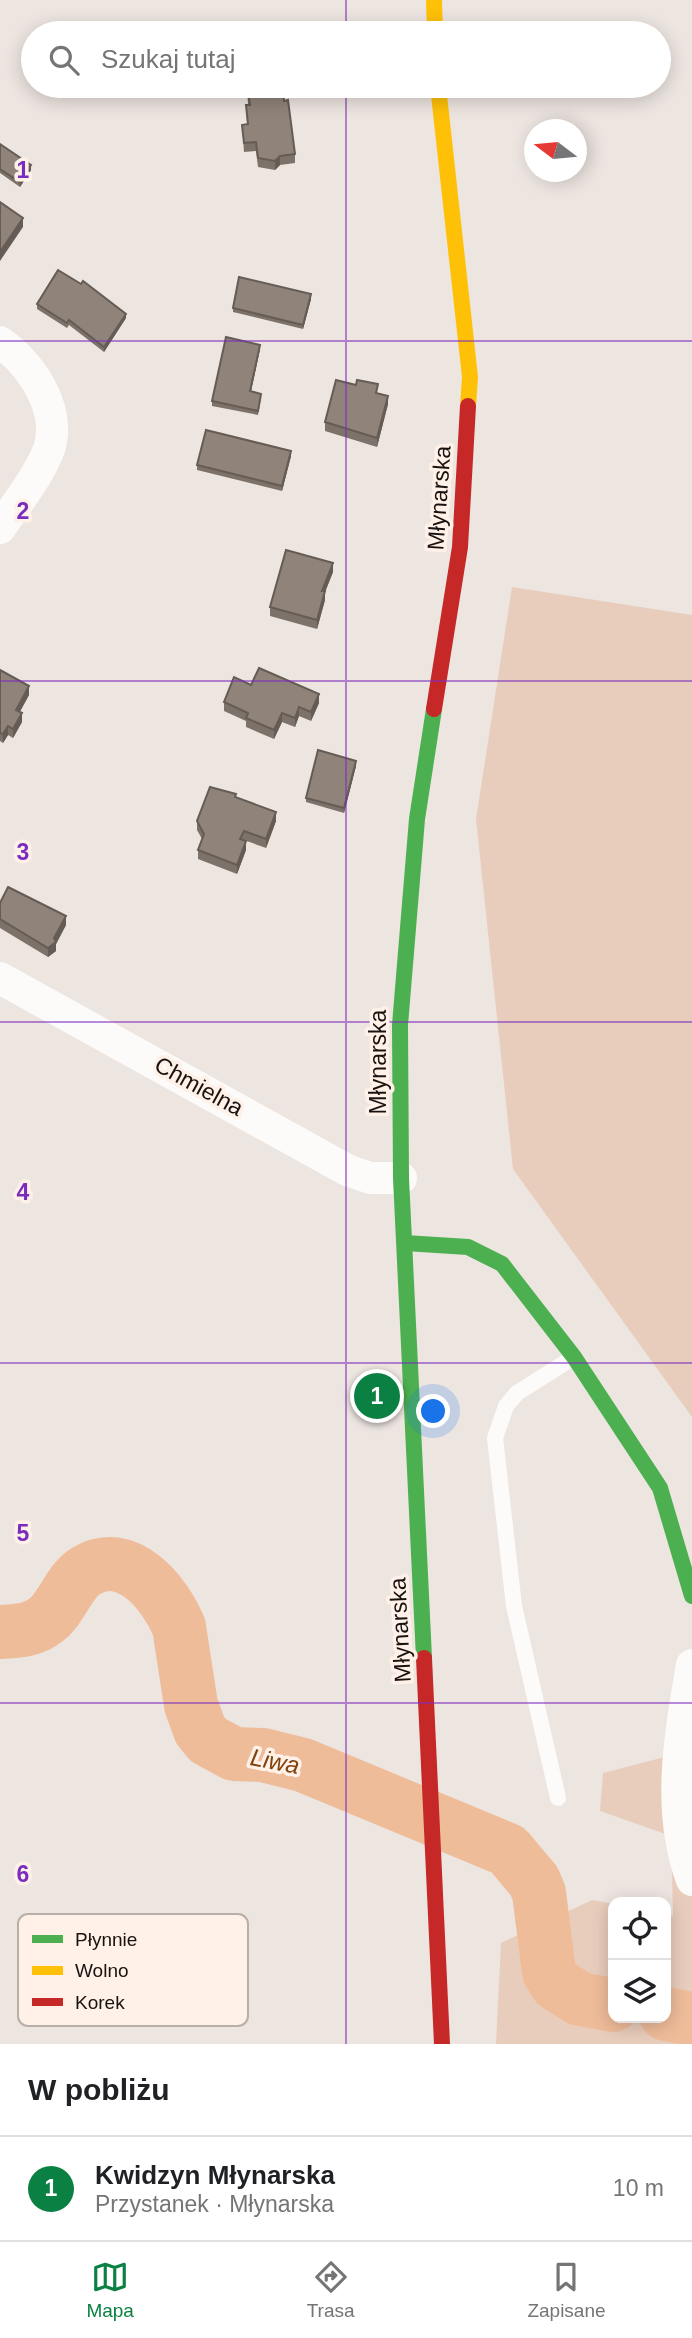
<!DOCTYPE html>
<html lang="pl">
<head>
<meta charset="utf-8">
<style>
	body { margin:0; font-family:Helvetica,sans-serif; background:#f6f6f6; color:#202124 }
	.controls { position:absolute; right:21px; bottom:21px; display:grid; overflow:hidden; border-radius:14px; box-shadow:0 4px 18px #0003 }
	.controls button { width:63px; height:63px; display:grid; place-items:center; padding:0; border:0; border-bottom:2px solid #e0e0e0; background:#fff; color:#202124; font:35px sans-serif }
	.compass { position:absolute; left:524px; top:119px; width:63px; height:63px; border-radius:50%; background:#fff; box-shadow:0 4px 18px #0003; rotate:286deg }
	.you { position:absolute; left:434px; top:1412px; width:24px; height:24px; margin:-18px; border:5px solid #fff; border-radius:50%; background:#1a73e8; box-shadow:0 0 0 10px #1a73e833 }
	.badge { display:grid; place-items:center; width:46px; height:46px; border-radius:50%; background:#0b8043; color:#fff; font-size:23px; font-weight:700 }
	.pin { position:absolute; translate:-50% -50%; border:4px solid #fff; box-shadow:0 2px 7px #0006 }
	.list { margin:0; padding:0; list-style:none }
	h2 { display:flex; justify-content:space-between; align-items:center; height:91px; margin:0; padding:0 28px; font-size:30px }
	h2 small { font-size:23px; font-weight:400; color:#757577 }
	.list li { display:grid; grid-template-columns:46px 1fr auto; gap:21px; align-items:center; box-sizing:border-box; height:105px; padding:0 28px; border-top:2px solid #e0e0e0 }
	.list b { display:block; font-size:26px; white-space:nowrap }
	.list p { margin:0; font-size:23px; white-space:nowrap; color:#757577 }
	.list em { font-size:23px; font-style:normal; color:#757577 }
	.icon { flex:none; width:38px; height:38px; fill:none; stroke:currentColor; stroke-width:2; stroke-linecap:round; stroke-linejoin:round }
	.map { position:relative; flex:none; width:692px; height:2044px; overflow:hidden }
	.search { position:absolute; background:#fff; box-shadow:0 4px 18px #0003; left:21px; right:21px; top:21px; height:77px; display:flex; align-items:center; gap:18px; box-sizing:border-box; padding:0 24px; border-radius:38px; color:#757577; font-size:26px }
	.sheet { height:196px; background:#fff }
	nav { display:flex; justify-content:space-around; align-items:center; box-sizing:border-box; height:98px; border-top:2px solid #e0e0e0; background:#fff; font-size:19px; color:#757577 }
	nav a { display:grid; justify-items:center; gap:4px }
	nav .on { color:#0b8043 }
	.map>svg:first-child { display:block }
	.green { fill:#e9cdbc }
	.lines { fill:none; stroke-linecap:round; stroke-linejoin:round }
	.river { stroke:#efbc9a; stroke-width:54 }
	.lane { stroke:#fcfbfa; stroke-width:16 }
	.street { stroke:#fcfbfa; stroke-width:32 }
	.fast { stroke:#4caf50; stroke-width:16 }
	.slow { stroke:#ffc107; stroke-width:16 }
	.jam { stroke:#c62828; stroke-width:16 }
	.wall { fill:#7c7269 }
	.shaded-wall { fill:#655c55 }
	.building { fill:#90847a; stroke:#655c55; stroke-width:2 }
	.grid { fill:none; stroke:#7b2cbf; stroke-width:2; stroke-opacity:0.55 }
	.labels { text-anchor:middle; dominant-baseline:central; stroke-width:7; stroke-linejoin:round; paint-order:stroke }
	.street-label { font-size:23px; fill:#181311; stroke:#fff1e8 }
	.water-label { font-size:24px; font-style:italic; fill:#80410b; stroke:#fff1e8 }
	.key { fill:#fff1e8; stroke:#baaea8; stroke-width:2 }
	.key-label { font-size:19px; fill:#181311 }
	.grid-label { font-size:23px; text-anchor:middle; font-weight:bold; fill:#7b2cbf; stroke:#fff1e8; stroke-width:7; stroke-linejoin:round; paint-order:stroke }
</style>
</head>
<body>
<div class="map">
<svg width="692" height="2044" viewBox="0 0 692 2044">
	<rect width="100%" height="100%" fill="#ede5e0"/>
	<!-- green -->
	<g class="green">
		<path d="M512,587L692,615V1417L513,1169L476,819Z"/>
		<path d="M692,1750V2044H496L501,1943L592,1900L613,1904V2018H666V1915L673,1916L671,1836L600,1811L603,1773Z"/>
	</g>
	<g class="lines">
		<!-- river -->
		<g class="river">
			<path d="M0,1632C17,1631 32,1631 46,1620C62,1608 69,1581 86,1571C127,1546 165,1593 179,1627L191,1705L200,1730L208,1740L234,1754L263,1755L303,1765L508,1850L534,1881L539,1893L549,1972L556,1984L580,1999L613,2005"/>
			<path d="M666,2014L692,2019"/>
		</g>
		<!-- lane -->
		<path class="lane" d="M558,1798L514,1606L495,1438L506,1406L517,1393L574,1357"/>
		<!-- street -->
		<g class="street">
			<path d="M0,342C31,364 62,409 49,449C40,474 15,506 0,528"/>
			<path d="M0,978L347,1170L370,1178H401"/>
			<path d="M692,1665C680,1736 666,1810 692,1880"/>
		</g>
		<!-- fast -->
		<g class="fast">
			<path d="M405,1243L468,1247L502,1264L574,1357L660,1488L692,1596"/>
			<path d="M424,1658L401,1178L400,1025L417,819L434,709"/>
		</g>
		<!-- slow -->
		<g class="slow">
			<path d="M434,0L435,33"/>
			<path d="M438,86L470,377L468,406"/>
		</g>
		<!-- jam -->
		<g class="jam">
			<path d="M434,709L460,547L468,406"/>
			<path d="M424,1658L442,2044"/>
		</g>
	</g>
	<!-- wall -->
	<g class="wall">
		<path d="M247,86L284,101L295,154V163L280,165L275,170L258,167L256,151L244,152L242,125L247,124L246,105H248Z"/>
		<path d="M0,144L31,170L20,187L0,173Z"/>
		<path d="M311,299L303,329L233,312V308Z"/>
		<path d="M37,304L126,318L104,352L69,325L67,328L37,309Z"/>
		<path d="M260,349L251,391L261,398L258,415L212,406V401Z"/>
		<path d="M378,393L388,404L377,447L325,431V422Z"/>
		<path d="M291,456L282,491L197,470V465Z"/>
		<path d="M333,572L325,592V600L317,629L270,616V607Z"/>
		<path d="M0,670L29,695L20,711L22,722L13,738L8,735L3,743L0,741Z"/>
		<path d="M251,685L319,703L311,721L299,716L295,727L282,722L274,739L246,727V721L224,711V702Z"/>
		<path d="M356,766L344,813L306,802V798Z"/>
		<path d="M236,798L276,821L266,848L244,840L246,850L237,874L198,859V850L202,839L197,830V821Z"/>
		<path d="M0,903L66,925L56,944V951L48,957L0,928Z"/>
	</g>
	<!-- shaded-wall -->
	<g class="shaded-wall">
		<path d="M280,156V165L275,170V161Z"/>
		<path d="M31,165V170L20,187V182Z"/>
		<path d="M23,218V227L0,261V252Z"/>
		<path d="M311,294V299L303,329V325Z"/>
		<path d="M126,314V318L104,352V347Z"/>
		<path d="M260,345V349L250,396V391Z"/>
		<path d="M388,396V404L377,447V438Z"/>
		<path d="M291,451V456L282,491V486Z"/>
		<path d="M333,563V572L325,592V600L317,629V620L322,591Z"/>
		<path d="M29,686V695L16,719V710Z"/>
		<path d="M319,694V703L311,721V712Z"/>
		<path d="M299,707V716L295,727V718Z"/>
		<path d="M22,713V722L13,738V729Z"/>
		<path d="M282,713V722L274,739V730Z"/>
		<path d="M8,726V735L3,743V734Z"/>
		<path d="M356,761V766L344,813V808Z"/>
		<path d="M276,812V821L266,848V839Z"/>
		<path d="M246,841V850L237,874V865Z"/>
		<path d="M66,916V925L56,944V951L48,957V948Z"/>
	</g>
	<!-- building -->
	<g class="building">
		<path d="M247,86H283L284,101L288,100L295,154L280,156L275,161L258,158L256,142L244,143L242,125L248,124L246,105H250Z"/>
		<path d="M0,144L31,165L20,182L0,169Z"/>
		<path d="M0,202L23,218L0,252Z"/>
		<path d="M58,270L81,284L83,281L126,314L104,347L69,320L67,323L37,304Z"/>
		<path d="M239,277L311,294L303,325L233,308Z"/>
		<path d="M226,337L260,345L250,391L261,394L258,411L212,401Z"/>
		<path d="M336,380L356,385L357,380L378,384L376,393L388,396L377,438L325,422Z"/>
		<path d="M206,430L291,451L282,486L197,465Z"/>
		<path d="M286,550L333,563L322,591H325L317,620L270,607Z"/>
		<path d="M259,668L319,694L311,712L299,707L295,718L282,713L274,730L246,718L248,713L224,702L234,677L251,685Z"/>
		<path d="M0,670L29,686L16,710L22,713L13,729L8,726L3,734L0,733Z"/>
		<path d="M318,750L356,761L344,808L306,798Z"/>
		<path d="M210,787L236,794L235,797L276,812L266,839L244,831L240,839L246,841L237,865L198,850L204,834L197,821Z"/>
		<path d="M8,887L66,916L54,938L56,942L48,948L0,919V903Z"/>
	</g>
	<!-- grid -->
	<path class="grid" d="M346,0V33M346,86V2044M0,341H692M0,681H692M0,1022H692M0,1363H692M0,1703H692"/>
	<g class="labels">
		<!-- street labels -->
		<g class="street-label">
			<text transform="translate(439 498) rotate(-86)">Młynarska</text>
			<text transform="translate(378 1062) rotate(-90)">Młynarska</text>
			<text transform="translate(199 1086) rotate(29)">Chmielna</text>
			<text transform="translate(400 1630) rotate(-93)">Młynarska</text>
		</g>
		<!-- water labels -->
		<g class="water-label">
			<text transform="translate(275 1761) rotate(11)">Liwa</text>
		</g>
	</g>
	<!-- legend -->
	<rect x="18" y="1914" width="230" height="112" rx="10" class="key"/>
	<rect x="32" y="1935" width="31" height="8" fill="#4caf50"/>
	<rect x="32" y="1966" width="31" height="9" fill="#ffc107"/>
	<rect x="32" y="1998" width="31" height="8" fill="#c62828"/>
	<g class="key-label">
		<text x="75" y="1946">Płynnie</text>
		<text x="75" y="1977">Wolno</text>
		<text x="75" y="2009">Korek</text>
	</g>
	<g class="grid-label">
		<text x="23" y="178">1</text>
		<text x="23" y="519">2</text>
		<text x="23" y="860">3</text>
		<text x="23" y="1200">4</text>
		<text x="23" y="1541">5</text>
		<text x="23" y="1882">6</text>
	</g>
</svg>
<div class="controls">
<button><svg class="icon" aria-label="locate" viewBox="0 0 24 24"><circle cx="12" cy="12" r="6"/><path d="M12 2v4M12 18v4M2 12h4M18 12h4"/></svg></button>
<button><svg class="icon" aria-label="layers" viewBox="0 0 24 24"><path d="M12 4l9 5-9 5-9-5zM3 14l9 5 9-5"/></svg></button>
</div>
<svg class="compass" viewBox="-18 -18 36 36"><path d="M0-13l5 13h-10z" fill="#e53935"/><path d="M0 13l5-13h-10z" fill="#757577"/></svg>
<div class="you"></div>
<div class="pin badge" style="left:377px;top:1396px">1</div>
<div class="search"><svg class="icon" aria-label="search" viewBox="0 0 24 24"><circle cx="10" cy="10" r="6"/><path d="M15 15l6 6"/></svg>Szukaj tutaj</div>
</div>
<section class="sheet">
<h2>W pobliżu<small></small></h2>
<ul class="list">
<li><span class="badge">1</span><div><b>Kwidzyn Młynarska</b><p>Przystanek · Młynarska</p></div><em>10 m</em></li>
</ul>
</section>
<nav>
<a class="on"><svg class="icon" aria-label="map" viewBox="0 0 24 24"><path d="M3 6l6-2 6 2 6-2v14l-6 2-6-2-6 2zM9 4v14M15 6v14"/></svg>Mapa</a>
<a><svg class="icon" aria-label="directions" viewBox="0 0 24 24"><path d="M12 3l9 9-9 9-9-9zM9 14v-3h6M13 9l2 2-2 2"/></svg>Trasa</a>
<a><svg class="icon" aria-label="saved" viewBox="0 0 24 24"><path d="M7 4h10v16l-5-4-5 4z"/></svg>Zapisane</a>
</nav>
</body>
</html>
